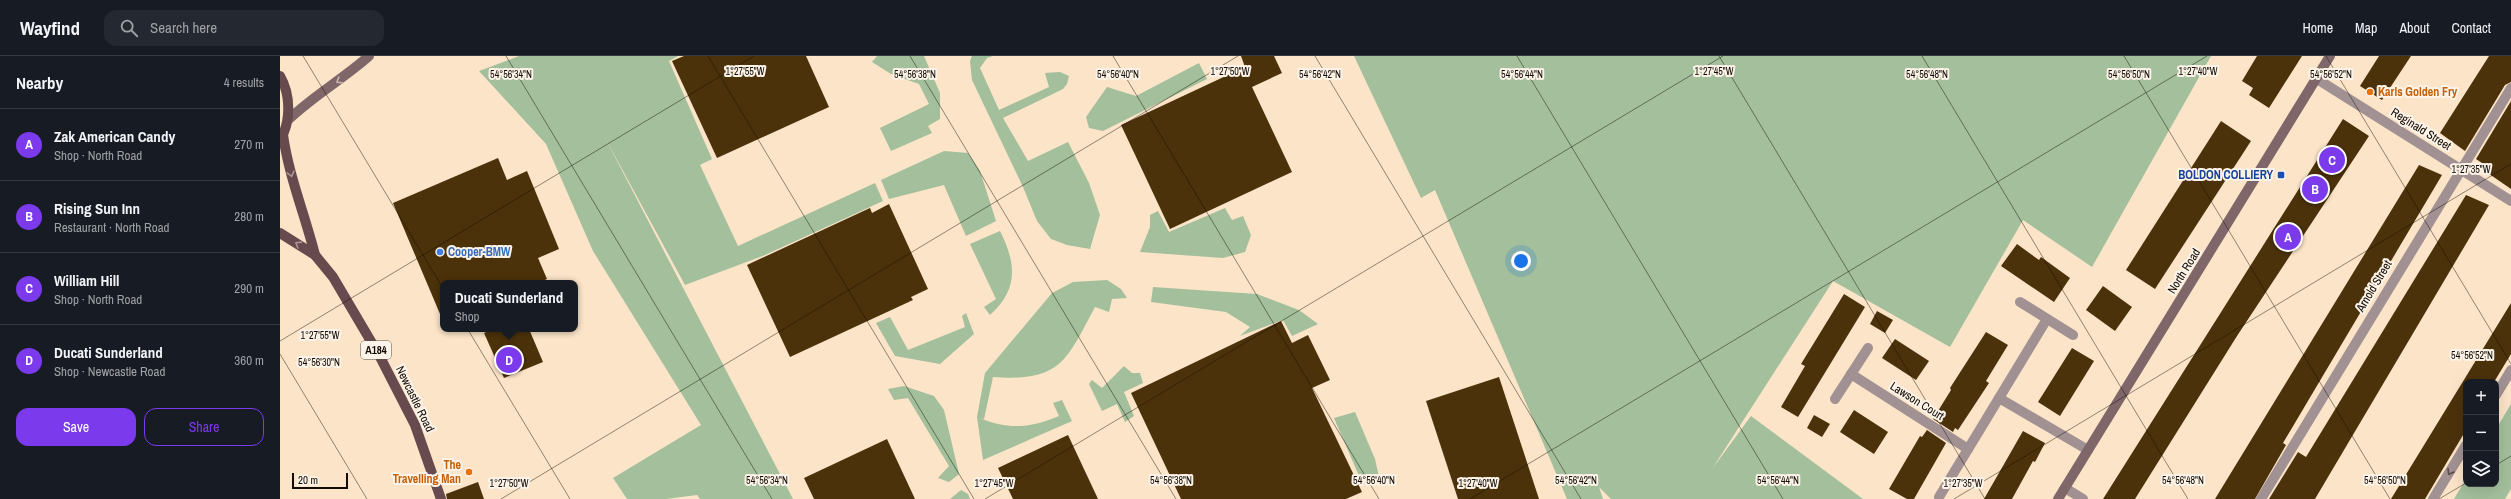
<!DOCTYPE html>
<html lang="en">
<head>
<meta charset="utf-8">
<style>
	body { margin:0; font-family:"Archivo Narrow",sans-serif; background:#242831; color:#f1f3f6 }
	.controls { position:absolute; right:12px; bottom:12px; display:grid; overflow:hidden; border-radius:8px; box-shadow:0 4px 16px #0002 }
	.controls button { width:36px; height:36px; display:grid; place-items:center; padding:0; border:0; border-bottom:1px solid #363941; background:#171b24; color:#f1f3f6; font:20px sans-serif }
	.scale { position:absolute; left:12px; bottom:10px; width:56px; box-sizing:border-box; padding-left:4px; border:2px solid #110a03; border-top:0; font-size:11px; line-height:14px; white-space:nowrap; color:#110a03; -webkit-text-stroke:3px #fdf4e9; paint-order:stroke }
	.you { position:absolute; left:1241px; top:205px; width:14px; height:14px; margin:-10px; border:3px solid #fff; border-radius:50%; background:#1a73e8; box-shadow:0 0 0 6px #1a73e833 }
	.badge { display:grid; place-items:center; width:26px; height:26px; border-radius:50%; background:#7c3aed; color:#fff; font-size:13px; font-weight:700 }
	.pin { position:absolute; translate:-50% -50%; border:2px solid #fff; box-shadow:0 1px 4px #0006 }
	.popup { position:absolute; left:160px; top:224px; width:138px; height:52px; box-sizing:border-box; display:grid; place-content:center; border-radius:8px; background:#171b24; filter:drop-shadow(0 1px 3px #0005); font-size:13px; white-space:nowrap; color:#9ea1a6 }
	.popup b { font-size:15px; color:#f1f3f6 }
	.popup::after { content:''; position:absolute; left:50%; top:100%; margin-left:-8px; border:8px solid transparent; border-top-color:#171b24 }
	.list { margin:0; padding:0; list-style:none }
	h2 { display:flex; justify-content:space-between; align-items:center; height:52px; margin:0; padding:0 16px; font-size:17px }
	h2 small { font-size:13px; font-weight:400; color:#9ea1a6 }
	.list li { display:grid; grid-template-columns:26px 1fr auto; gap:12px; align-items:center; box-sizing:border-box; height:72px; padding:0 16px; border-top:1px solid #363941 }
	.list b { display:block; font-size:15px; white-space:nowrap }
	.list p { margin:0; font-size:13px; white-space:nowrap; color:#9ea1a6 }
	.list em { font-size:13px; font-style:normal; color:#9ea1a6 }
	.actions { display:flex; gap:8px; padding:12px 16px }
	.actions a { flex:1; padding:9px 0; border:1px solid #7c3aed; border-radius:12px; text-align:center; font-size:14px; color:#7c3aed }
	.actions .main { background:#7c3aed; color:#fff }
	.icon { flex:none; width:22px; height:22px; fill:none; stroke:currentColor; stroke-width:2; stroke-linecap:round; stroke-linejoin:round }
	.map { position:relative; flex:none; width:2231px; height:443px; overflow:hidden }
	header { display:flex; align-items:center; gap:24px; box-sizing:border-box; height:56px; padding:0 20px; background:#171b24; border-bottom:1px solid #363941 }
	header strong { font-size:19px }
	nav { display:flex; gap:22px; margin-inline-start:auto; font-size:14px }
	.search { width:280px; height:36px; background:#242831; display:flex; align-items:center; gap:10px; box-sizing:border-box; padding:0 14px; border-radius:12px; color:#9ea1a6; font-size:15px }
	main { display:flex }
	aside { flex:1; background:#171b24 }
	.map>svg:first-child { display:block }
	.green { fill:#a3bf9c }
	.building { fill:#4c320a }
	.lines { fill:none; stroke-linecap:round; stroke-linejoin:round }
	.street { stroke:#a19192; stroke-width:10 }
	.secondary { stroke:#7f6769; stroke-width:10 }
	.primary { stroke:#664a4d; stroke-width:10 }
	.oneway { stroke:#c4b5af }
	.oneway2 { stroke:#aa9693 }
	.oneway3 { stroke:#594e4a }
	.ticks { fill:none; stroke:#110a03; stroke-width:1; stroke-opacity:0.45 }
	.food-dot { fill:#e8710a; stroke:#fdf4e9; stroke-width:1.5 }
	.transit-dot { fill:#1a4fb4; stroke:#fdf4e9; stroke-width:1.5 }
	.shop-dot { fill:#3f7fe0; stroke:#fdf4e9; stroke-width:1.5 }
	.labels { text-anchor:middle; dominant-baseline:central; stroke-width:4; stroke-linejoin:round; paint-order:stroke }
	.shield { fill:#fdf4e9; stroke:#585048; stroke-width:1 }
	.shield-label { font-size:11px; font-weight:bold; fill:#110a03 }
	.food-label { font-size:12px; font-weight:bold; fill:#c56008; stroke:#fdf4e9; text-anchor:start }
	.street-label { font-size:12px; fill:#110a03; stroke:#fdf4e9 }
	.transit-label { font-size:12px; font-weight:bold; fill:#164399; stroke:#fdf4e9; text-anchor:end }
	.shop-label { font-size:12px; font-weight:bold; fill:#366cbe; stroke:#fdf4e9; text-anchor:start }
	.ticks-label { font-size:10px; text-anchor:middle; fill:#110a03; stroke:#fdf4e9; stroke-width:4; stroke-linejoin:round; paint-order:stroke }
</style>
</head>
<body>
<header>
<strong>Wayfind</strong>
<div class="search"><svg class="icon" aria-label="search" viewBox="0 0 24 24"><circle cx="10" cy="10" r="6"/><path d="M15 15l6 6"/></svg>Search here</div>
<nav><a>Home</a><a>Map</a><a>About</a><a>Contact</a></nav>
</header>
<main>
<aside>
<h2>Nearby<small>4 results</small></h2>
<ul class="list">
<li><span class="badge">A</span><div><b>Zak American Candy</b><p>Shop · North Road</p></div><em>270 m</em></li>
<li><span class="badge">B</span><div><b>Rising Sun Inn</b><p>Restaurant · North Road</p></div><em>280 m</em></li>
<li><span class="badge">C</span><div><b>William Hill</b><p>Shop · North Road</p></div><em>290 m</em></li>
<li><span class="badge">D</span><div><b>Ducati Sunderland</b><p>Shop · Newcastle Road</p></div><em>360 m</em></li>
</ul>
<div class="actions"><a class="main">Save</a><a>Share</a></div>
</aside>
<div class="map">
<svg width="2231" height="443" viewBox="0 0 2231 443">
	<rect width="100%" height="100%" fill="#fbe4c8"/>
	<!-- green -->
	<g class="green">
		<path d="M239,0H398L389,5L432,103L420,109L458,190L595,127L603,145L485,199L405,229L324,80L513,443H420L417,439L386,443H347L333,422L421,369L313,195L266,88L199,15Z"/>
		<path d="M597,0H644L660,37V63L648,70L652,77L611,95L600,72L649,48L639,28L611,18L592,6Z"/>
		<path d="M692,0H713L707,2L700,12L719,54L769,31L765,17L780,16L789,20L787,28L783,33L723,62L748,105L788,86L809,127L820,159L810,193L787,189L771,183L757,165L743,131L692,24L690,5Z"/>
		<path d="M1074,0H1931L1812,211L1743,164L1670,291L1553,225L1432,413L1471,360L1583,443H1331L1319,431L1323,443H1287L1155,134L1141,142Z"/>
		<path d="M919,7L927,23L823,75L809,72L806,61L827,31L856,40Z"/>
		<path d="M664,95L688,97L700,115L716,165L686,180L664,129L609,143L601,124Z"/>
		<path d="M945,152L952,164L963,160L971,179L965,196L943,202L860,196L870,171V159L878,155L889,176Z"/>
		<path d="M720,175C736,207 739,233 710,259L704,251L716,243L690,188Z"/>
		<path d="M827,224L841,233L847,242L832,243L829,256L815,251C786,305 781,326 713,321L704,363L700,362C727,374 752,372 779,360L773,347L782,344L792,365L703,404L697,361L705,317L772,237L793,226Z"/>
		<path d="M873,231L977,238L1019,254L1038,268L1012,280L1003,264L960,280L970,271L946,256L871,246Z"/>
		<path d="M686,257L694,278L660,308L615,300L596,267L610,261L628,294L685,271L682,260Z"/>
		<path d="M844,310L852,317H860L863,327L844,336L854,360L845,366L837,348L822,355L809,328L812,324L822,332Z"/>
		<path d="M624,330L654,340L664,354L679,418L669,426L658,422L669,410L628,342L614,344L608,333Z"/>
		<path d="M2231,348V433L2225,443H2174L2186,423V428H2216V373Z"/>
		<path d="M1075,356L1095,403L1099,421L1079,420L1054,362Z"/>
		<path d="M681,434L688,438L690,443H670Z"/>
	</g>
	<!-- building -->
	<g class="building">
		<path d="M404,0H526L549,51L437,102L392,5Z"/>
		<path d="M961,0H994L1002,17L972,31L1012,116L890,173L841,69L965,11Z"/>
		<path d="M1977,0H2022L1989,52L1969,39L1973,32L1962,25Z"/>
		<path d="M2099,0H2131L2102,44L2080,30Z"/>
		<path d="M2209,0H2231V26L2225,29L2185,95L2160,77Z"/>
		<path d="M2231,45V133L2202,113L2205,109L2196,103Z"/>
		<path d="M2063,63L2089,80L1957,280L1855,443H1823Z"/>
		<path d="M1941,65L1971,85L1875,233L1846,214Z"/>
		<path d="M218,102L227,124L247,115L279,193L258,202L267,223L258,227H163V265L113,147Z"/>
		<path d="M2139,109L2162,119L2003,387L2006,389L1975,443H1935Z"/>
		<path d="M2186,139L2209,149L2035,443H1989L2018,396L2026,401Z"/>
		<path d="M609,148L648,233L631,241L633,244L510,301L467,209L590,152L592,157Z"/>
		<path d="M1737,188L1759,204L1761,201L1790,222L1774,246L1721,210Z"/>
		<path d="M1823,230L1852,251L1835,275L1806,254Z"/>
		<path d="M1564,238L1585,251L1518,361L1501,351L1525,310L1521,308Z"/>
		<path d="M2231,247V298L2214,326H2186V374L2145,443H2111Z"/>
		<path d="M1597,255L1613,264L1605,277L1590,268Z"/>
		<path d="M1001,265L1012,287L1028,279L1050,324L1032,332L1082,436L1066,443H901L851,337Z"/>
		<path d="M214,273H249L263,306L224,322L204,277Z"/>
		<path d="M1706,276L1728,289L1706,325L1709,327L1678,374L1675,372L1673,376L1653,363L1671,334L1670,332Z"/>
		<path d="M1615,283L1649,305L1636,324L1602,302Z"/>
		<path d="M1792,292L1814,305L1780,360L1758,346Z"/>
		<path d="M1219,321L1259,443H1178L1146,345Z"/>
		<path d="M1574,354L1608,376L1594,398L1560,376Z"/>
		<path d="M1534,359L1550,368L1542,381L1527,372Z"/>
		<path d="M1647,374L1666,387L1634,443H1627L1609,433L1640,380L1642,381Z"/>
		<path d="M1743,375L1765,387L1755,406L1753,405L1732,443H1704Z"/>
		<path d="M788,379L818,443H733L718,412Z"/>
		<path d="M607,383L635,443H534L524,422Z"/>
		<path d="M198,426L204,443H167L166,438Z"/>
	</g>
	<g class="lines">
		<!-- street -->
		<g class="street">
			<path d="M2037,23L2231,145"/>
			<path d="M1740,246L1793,279"/>
			<path d="M1571,318L1688,393"/>
			<path d="M2216,339L2231,314"/>
			<path d="M1719,342L1808,394"/>
			<path d="M1555,343L1588,292"/>
			<path d="M1785,432L1803,443"/>
			<path d="M1659,441L1767,263"/>
			<path d="M1981,443L2231,32"/>
			<path d="M2153,443L2186,389"/>
		</g>
		<!-- secondary -->
		<g class="secondary">
			<path d="M8,64C33,40 63,23 89,0"/>
			<path d="M1778,443L2050,0"/>
		</g>
		<!-- primary -->
		<g class="primary">
			<path d="M0,20C11,39 11,66 0,84"/>
			<path d="M3,79C9,121 25,159 35,199"/>
			<path d="M0,177L35,199L53,221L99,299L135,369L161,443"/>
		</g>
	</g>
	<!-- one-way arrows -->
	<defs><path id="oneway-chevron" d="M-2-3.5L2.5 0L-2 3.5" fill="none" stroke-width="1.6" stroke-linecap="round" stroke-linejoin="round"/></defs>
	<use class="oneway" href="#oneway-chevron" transform="translate(59 25) rotate(148)"/>
	<g class="oneway2">
		<use href="#oneway-chevron" transform="translate(11 118) rotate(75)"/>
		<use href="#oneway-chevron" transform="translate(18 188) rotate(-148)"/>
	</g>
	<use class="oneway3" href="#oneway-chevron" transform="translate(2170 416) rotate(121)"/>
	<!-- ticks -->
	<path class="ticks" d="M23,0L290,443M226,0L492,443M428,0L694,443M630,0L896,443M833,0L1099,443M1035,0L1301,443M1237,0L1503,443M1439,0L1705,443M1642,0L1908,443M1844,0L2110,443M2046,0L2231,308M0,285L474,0M0,298L87,443M2216,409L2231,400M221,443L958,0M705,443L1443,0M1190,443L1927,0M1674,443L2231,108M2159,443L2186,427"/>
	<!-- markers -->
	<g class="food-dot">
		<circle cx="2090" cy="36" r="4"/>
		<circle cx="189" cy="416" r="4"/>
	</g>
	<rect class="transit-dot" x="1997" y="115" width="8" height="8" rx="2"/>
	<circle class="shop-dot" cx="160" cy="196" r="4"/>
	<g class="labels">
		<!-- shield labels -->
		<rect class="shield" x="81" y="285" width="30" height="18" rx="3"/>
		<g class="shield-label">
			<text x="96" y="294">A184</text>
		</g>
		<!-- food labels -->
		<g class="food-label">
			<text x="2098" y="36">Karls Golden Fry</text>
			<text x="181" y="409" text-anchor="end">The<tspan x="181" dy="14">Travelling Man</tspan></text>
		</g>
		<!-- street labels -->
		<g class="street-label">
			<text transform="translate(2141 73) rotate(32)">Reginald Street</text>
			<text transform="translate(1904 215) rotate(-58)">North Road</text>
			<text transform="translate(2094 230) rotate(-59)">Arnold Street</text>
			<text transform="translate(135 343) rotate(64)">Newcastle Road</text>
			<text transform="translate(1637 345) rotate(32)">Lawson Court</text>
		</g>
		<!-- transit labels -->
		<g class="transit-label">
			<text x="1993" y="119">BOLDON COLLIERY</text>
		</g>
		<!-- shop labels -->
		<g class="shop-label">
			<text x="168" y="196">Cooper-BMW</text>
		</g>
	</g>
	<g class="ticks-label">
		<text x="465" y="19">1°27'55"W</text>
		<text x="950" y="19">1°27'50"W</text>
		<text x="1434" y="19">1°27'45"W</text>
		<text x="1918" y="19">1°27'40"W</text>
		<text x="231" y="22">54°56'34"N</text>
		<text x="635" y="22">54°56'38"N</text>
		<text x="838" y="22">54°56'40"N</text>
		<text x="1040" y="22">54°56'42"N</text>
		<text x="1242" y="22">54°56'44"N</text>
		<text x="1647" y="22">54°56'48"N</text>
		<text x="1849" y="22">54°56'50"N</text>
		<text x="2051" y="22">54°56'52"N</text>
		<text x="2191" y="117">1°27'35"W</text>
		<text x="40" y="283">1°27'55"W</text>
		<text x="2192" y="303">54°56'52"N</text>
		<text x="39" y="310">54°56'30"N</text>
		<text x="487" y="428">54°56'34"N</text>
		<text x="891" y="428">54°56'38"N</text>
		<text x="1094" y="428">54°56'40"N</text>
		<text x="1296" y="428">54°56'42"N</text>
		<text x="1498" y="428">54°56'44"N</text>
		<text x="1903" y="428">54°56'48"N</text>
		<text x="2105" y="428">54°56'50"N</text>
		<text x="229" y="431">1°27'50"W</text>
		<text x="714" y="431">1°27'45"W</text>
		<text x="1198" y="431">1°27'40"W</text>
		<text x="1683" y="431">1°27'35"W</text>
	</g>
</svg>
<div class="controls">
<button>+</button>
<button>−</button>
<button><svg class="icon" aria-label="layers" viewBox="0 0 24 24"><path d="M12 4l9 5-9 5-9-5zM3 14l9 5 9-5"/></svg></button>
</div>
<div class="scale">20 m</div>
<div class="you"></div>
<div class="pin badge" style="left:2008px;top:181px">A</div>
<div class="pin badge" style="left:2035px;top:133px">B</div>
<div class="pin badge" style="left:2052px;top:104px">C</div>
<div class="pin badge" style="left:229px;top:304px">D</div>
<div class="popup"><b>Ducati Sunderland</b>Shop</div>
</div>
</main>
</body>
</html>
